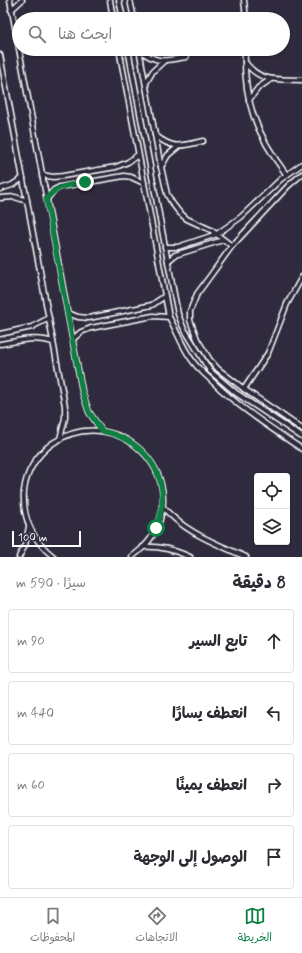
<!DOCTYPE html>
<html lang="ar">
<head>
<meta charset="utf-8">
<style>
	body { margin:0; font-family:Mynerve,"Playpen Sans Arabic",sans-serif; background:#f7f7f7; color:#2b2b33; direction:rtl }
	.controls { position:absolute; right:12px; bottom:12px; display:grid; overflow:hidden; border-radius:4px; box-shadow:0 1px 3px #0004 }
	.controls button { width:36px; height:36px; display:grid; place-items:center; padding:0; border:0; border-bottom:1px solid #e1e1e2; background:#fff; color:#2b2b33; font:20px sans-serif }
	.scale { position:absolute; left:12px; bottom:10px; width:69px; box-sizing:border-box; padding-left:4px; border:2px solid #fff; border-top:0; font-size:11px; line-height:14px; white-space:nowrap; color:#fff; -webkit-text-stroke:3px #2f2a3d; paint-order:stroke }
	.stop { position:absolute; width:12px; height:12px; margin:-9px; border:3px solid #0b8043; border-radius:50%; background:#fff }
	.stop.end { background:#0b8043; border-color:#fff; box-shadow:0 1px 4px #0008 }
	.list { margin:0; padding:0; list-style:none }
	h2 { display:flex; justify-content:space-between; align-items:center; height:52px; margin:0; padding:0 16px; font-size:17px }
	h2 small { font-size:13px; font-weight:400; color:#7c7c81 }
	.list li { display:grid; grid-template-columns:26px 1fr auto; gap:12px; align-items:center; box-sizing:border-box; height:64px; margin:0 8px 8px; padding:0 8px; border:1px solid #e1e1e2; border-radius:4px }
	.list b { display:block; font-size:15px; white-space:nowrap }
	.list em { font-size:13px; font-style:normal; color:#7c7c81 }
	.icon { flex:none; width:22px; height:22px; fill:none; stroke:currentColor; stroke-width:2; stroke-linecap:round; stroke-linejoin:round }
	.map { position:relative; flex:none; width:302px; height:557px; overflow:hidden; direction:ltr }
	.search { position:absolute; background:#fff; box-shadow:0 1px 3px #0004; left:12px; right:12px; top:12px; height:44px; display:flex; align-items:center; gap:10px; box-sizing:border-box; padding:0 14px; border-radius:22px; color:#7c7c81; font-size:15px }
	.sheet { height:340px; background:#fff }
	nav { display:flex; justify-content:space-around; align-items:center; box-sizing:border-box; height:56px; border-top:1px solid #e1e1e2; background:#fff; font-size:11px; color:#7c7c81 }
	nav a { display:grid; justify-items:center; gap:2px }
	nav .on { color:#0b8043 }
	.map>svg:first-child { display:block }
	.lines { fill:none; stroke-linecap:round; stroke-linejoin:round }
	.street-casing { stroke:#fff; stroke-width:7 }
	.street { stroke:#2f2a3d; stroke-width:4 }
	.route { stroke:#0b8043; stroke-width:5 }
</style>
</head>
<body>
<div class="map">
<svg width="302" height="557" viewBox="0 0 302 557">
	<rect width="100%" height="100%" fill="#2f2a3d"/>
	<filter id="ink" filterUnits="userSpaceOnUse"><feTurbulence type="fractalNoise" baseFrequency=".025" numOctaves="2"/><feDisplacementMap in="SourceGraphic" scale="8" xChannelSelector="R" yChannelSelector="G"/><feConvolveMatrix kernelMatrix="1 2 1 2 8 2 1 2 1" color-interpolation-filters="sRGB"/></filter>
	<g filter="url(#ink)">
		<g class="lines">
			<!-- street casing -->
			<g class="street-casing">
				<g id="street">
					<path d="M10,0L82,391L89,412L102,431"/>
					<path d="M110,0L113,19"/>
					<path d="M119,0L123,19"/>
					<path d="M130,0L134,19"/>
					<path d="M244,0L246,19"/>
					<path d="M11,10L22,0"/>
					<path d="M119,49L169,317C177,331 182,347 192,360C197,368 205,374 211,380C238,407 271,428 302,449"/>
					<path d="M128,49L174,294L178,314L183,327L210,371L236,393L302,437"/>
					<path d="M139,49L161,167L167,194L172,203L179,212L187,219L211,230L232,246"/>
					<path d="M245,49C243,100 256,134 286,174"/>
					<path d="M140,50C157,64 165,61 186,57"/>
					<path d="M0,55L65,406V418L60,439"/>
					<path d="M245,62C260,83 278,79 302,80"/>
					<path d="M146,83L153,71L164,61"/>
					<path d="M249,100L258,88L271,79"/>
					<path d="M155,135C173,150 182,146 203,141"/>
					<path d="M161,167L168,155L179,146"/>
					<path d="M302,174L288,186L232,246L197,294L190,311V320L197,339L210,360L218,369L244,389L302,429"/>
					<path d="M42,175L53,177L63,176L116,167L128,162L138,155"/>
					<path d="M0,189L12,185L23,178"/>
					<path d="M0,198L15,197L27,201"/>
					<path d="M47,199L54,190L60,187L124,176L131,177L144,183"/>
					<path d="M165,247H178L217,234L241,217L281,179L302,164"/>
					<path d="M168,261L175,255L223,240"/>
					<path d="M68,313L78,317L89,318L152,305L165,296"/>
					<path d="M0,334L32,327L49,318"/>
					<path d="M73,339L81,332L91,328L153,316L169,317"/>
					<path d="M0,344C18,341 36,336 53,342"/>
					<path d="M244,389L268,353L287,304L302,277"/>
					<path d="M162,506C185,533 215,543 246,557"/>
					<path d="M143,547C161,546 174,550 190,557"/>
					<path d="M19,557L25,545L29,527"/>
					<path d="M54,557C33,541 22,518 24,491C26,472 37,454 53,443C116,401 193,474 151,538C146,546 139,551 132,557"/>
				</g>
			</g>
			<!-- street -->
			<use href="#street" class="street"/>
		</g>
	</g>
	<g class="lines" filter="url(#ink)">
		<!-- route -->
		<path class="route" d="M85,182C70,185 56,186 46,199L82,391L89,412L102,431C150,442 174,481 156,528"/>
	</g>
</svg>
<div class="controls">
<button><svg class="icon" aria-label="locate" viewBox="0 0 24 24"><circle cx="12" cy="12" r="6"/><path d="M12 2v4M12 18v4M2 12h4M18 12h4"/></svg></button>
<button><svg class="icon" aria-label="layers" viewBox="0 0 24 24"><path d="M12 4l9 5-9 5-9-5zM3 14l9 5 9-5"/></svg></button>
</div>
<div class="scale">100 m</div>
<div class="stop" style="left:156px;top:528px"></div>
<div class="stop end" style="left:85px;top:182px"></div>
<div class="search"><svg class="icon" aria-label="search" viewBox="0 0 24 24"><circle cx="10" cy="10" r="6"/><path d="M15 15l6 6"/></svg>ابحث هنا</div>
</div>
<section class="sheet">
<h2>8 دقيقة<small>سيرًا · 590 m</small></h2>
<ul class="list">
<li><svg class="icon" aria-label="ahead" viewBox="0 0 24 24"><path d="M12 20V5M6 11l6-6 6 6"/></svg><div><b>تابع السير</b></div><em>90 m</em></li>
<li><svg class="icon" aria-label="left" viewBox="0 0 24 24"><path d="M17 20v-9H6M10 6l-5 5 5 5"/></svg><div><b>انعطف يسارًا</b></div><em>440 m</em></li>
<li><svg class="icon" aria-label="right" viewBox="0 0 24 24"><path d="M7 20v-9h11M14 6l5 5-5 5"/></svg><div><b>انعطف يمينًا</b></div><em>60 m</em></li>
<li><svg class="icon" aria-label="arrive" viewBox="0 0 24 24"><path d="M6 21V4h12l-3 4 3 4H6"/></svg><div><b>الوصول إلى الوجهة</b></div></li>
</ul>
</section>
<nav>
<a class="on"><svg class="icon" aria-label="map" viewBox="0 0 24 24"><path d="M3 6l6-2 6 2 6-2v14l-6 2-6-2-6 2zM9 4v14M15 6v14"/></svg>الخريطة</a>
<a><svg class="icon" aria-label="directions" viewBox="0 0 24 24"><path d="M12 3l9 9-9 9-9-9zM9 14v-3h6M13 9l2 2-2 2"/></svg>الاتجاهات</a>
<a><svg class="icon" aria-label="saved" viewBox="0 0 24 24"><path d="M7 4h10v16l-5-4-5 4z"/></svg>المحفوظات</a>
</nav>
</body>
</html>
